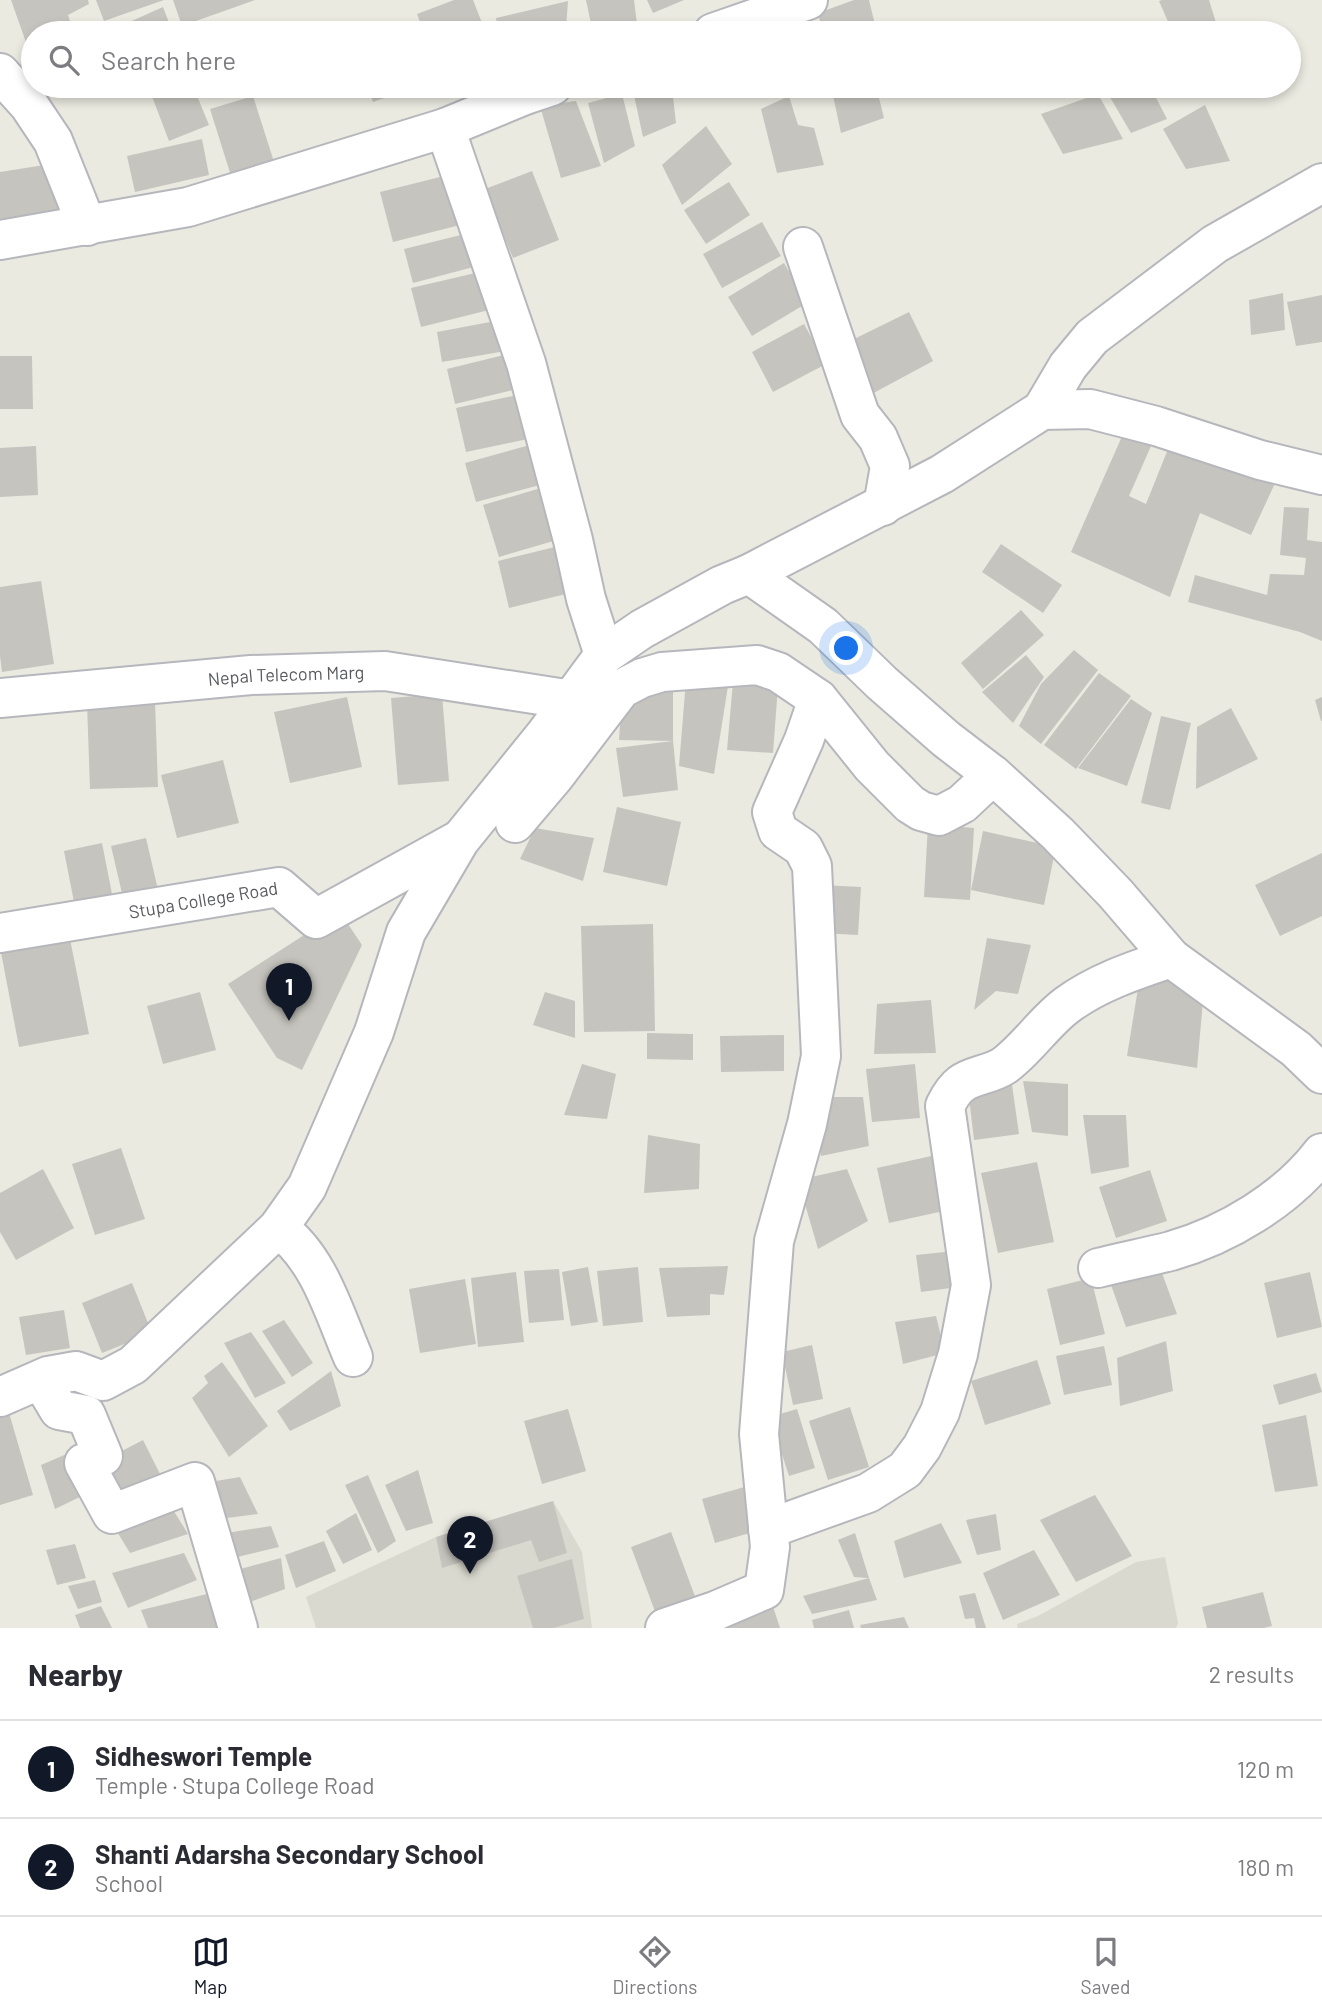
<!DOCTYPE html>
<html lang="en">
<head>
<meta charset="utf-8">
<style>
	body { margin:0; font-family:Barlow,sans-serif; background:#f7f7f7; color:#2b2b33 }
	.you { position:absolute; left:847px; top:649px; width:24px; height:24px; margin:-18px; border:5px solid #fff; border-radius:50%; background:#1a73e8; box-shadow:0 0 0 10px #1a73e833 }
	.badge { display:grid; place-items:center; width:46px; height:46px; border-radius:50%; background:#111827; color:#fff; font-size:23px; font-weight:700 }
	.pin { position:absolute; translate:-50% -58px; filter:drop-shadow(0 2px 4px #0008) }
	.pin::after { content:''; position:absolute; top:37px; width:24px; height:21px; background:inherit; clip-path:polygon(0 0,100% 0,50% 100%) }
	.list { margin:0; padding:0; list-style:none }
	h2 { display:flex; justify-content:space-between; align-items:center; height:91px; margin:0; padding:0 28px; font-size:30px }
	h2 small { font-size:23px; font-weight:400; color:#7c7c81 }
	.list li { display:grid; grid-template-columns:46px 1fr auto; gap:21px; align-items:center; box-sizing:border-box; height:98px; padding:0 28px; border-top:2px solid #e1e1e2 }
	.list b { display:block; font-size:26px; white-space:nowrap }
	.list p { margin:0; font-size:23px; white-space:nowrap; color:#7c7c81 }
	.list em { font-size:23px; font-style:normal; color:#7c7c81 }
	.icon { flex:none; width:38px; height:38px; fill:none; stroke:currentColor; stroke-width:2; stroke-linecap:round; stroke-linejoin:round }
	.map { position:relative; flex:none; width:1322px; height:1628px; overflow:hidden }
	.search { position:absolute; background:#fff; box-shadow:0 4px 10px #0003; left:21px; right:21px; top:21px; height:77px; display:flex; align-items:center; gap:18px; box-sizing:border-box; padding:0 24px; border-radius:38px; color:#7c7c81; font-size:26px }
	.sheet { height:287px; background:#fff }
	nav { display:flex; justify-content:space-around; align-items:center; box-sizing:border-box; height:98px; border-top:2px solid #e1e1e2; background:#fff; font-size:19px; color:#7c7c81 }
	nav a { display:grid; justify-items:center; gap:4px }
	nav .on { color:#111827 }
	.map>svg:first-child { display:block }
	.education { fill:#dad9cf }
	.building { fill:#c6c4be }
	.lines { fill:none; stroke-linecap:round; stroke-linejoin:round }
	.minor-casing { stroke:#b6b7bc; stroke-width:42 }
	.minor { stroke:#fff; stroke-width:38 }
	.labels { text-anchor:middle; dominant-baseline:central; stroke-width:6; stroke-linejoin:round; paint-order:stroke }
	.street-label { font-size:18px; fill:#595b60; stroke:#fff }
</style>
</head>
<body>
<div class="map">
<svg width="1322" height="1628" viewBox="0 0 1322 1628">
	<rect width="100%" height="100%" fill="#eaeae1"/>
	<!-- education -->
	<g class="education">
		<path d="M553,1501L582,1552L592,1628H316L306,1597L436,1537Z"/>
		<path d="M1165,1557L1178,1623L1176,1628H1018L1017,1624L1038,1616L1136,1562Z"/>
	</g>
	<!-- building -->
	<g class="building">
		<path d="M11,0H88L89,4L68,15L74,33H33V62Z"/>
		<path d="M96,0H164L104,21Z"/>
		<path d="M173,0H255L182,26Z"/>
		<path d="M454,0H473L486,33H424L417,14Z"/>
		<path d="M586,0H634L638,32L593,33Z"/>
		<path d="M647,0H684L653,13Z"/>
		<path d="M854,0H869L877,33H823L818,13Z"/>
		<path d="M1162,0H1209L1217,26L1193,33H1173L1159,1Z"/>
		<path d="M568,1L566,29L569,33H498L496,18Z"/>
		<path d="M163,7L173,33H128L125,24Z"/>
		<path d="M417,21L422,33H383Z"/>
		<path d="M41,86H79L46,98Z"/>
		<path d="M148,86H193L209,125L169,141Z"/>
		<path d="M367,86H418L373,102Z"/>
		<path d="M632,86H648L651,95L672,88L676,123L643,137Z"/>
		<path d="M831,86H876L884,118L841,133Z"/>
		<path d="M1106,86H1150L1167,119L1131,133L1104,87Z"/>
		<path d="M622,94L635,146L604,163L588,103Z"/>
		<path d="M1098,94L1123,139L1063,154L1041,114Z"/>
		<path d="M253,96L275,165L232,179L210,109Z"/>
		<path d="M789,96L798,125L814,128L824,165L777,173L761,109Z"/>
		<path d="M576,101L601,166L561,178L540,106Z"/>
		<path d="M1205,105L1230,161L1186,169L1163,129Z"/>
		<path d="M706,126L732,164L682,205L662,165Z"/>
		<path d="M202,139L209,175L135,192L127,156Z"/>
		<path d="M51,164L60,217L0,226V172Z"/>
		<path d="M532,171L559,240L513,258L485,189Z"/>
		<path d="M456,173L468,223L393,242L380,192Z"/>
		<path d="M729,182L750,215L706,244L684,210Z"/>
		<path d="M762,222L781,256L722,288L703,254Z"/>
		<path d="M473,232L481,265L413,283L404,249Z"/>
		<path d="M784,263L807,303L752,336L728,297Z"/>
		<path d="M484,271L493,309L421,327L411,288Z"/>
		<path d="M1283,293L1285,330L1251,335L1249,300Z"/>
		<path d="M1322,295V342L1296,346L1287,302Z"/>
		<path d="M909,312L933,361L868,396L844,344Z"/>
		<path d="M506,319L512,350L442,362L437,332Z"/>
		<path d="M804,324L826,364L773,392L752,352Z"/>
		<path d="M516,352L525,387L455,404L447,369Z"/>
		<path d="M0,356H32L33,409H0Z"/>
		<path d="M527,393L537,437L466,452L456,408Z"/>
		<path d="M1123,434L1151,446L1129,496L1146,504L1170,444L1277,479L1251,535L1200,513L1170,597L1071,552Z"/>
		<path d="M541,442L551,482L476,502L465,463Z"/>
		<path d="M36,446L38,495L0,497V448Z"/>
		<path d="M551,485L567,537L499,557L483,505Z"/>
		<path d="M1284,507L1309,508L1307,540L1322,542V641L1300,632L1188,602L1195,575L1267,595L1270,574L1304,575L1306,558L1280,555Z"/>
		<path d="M567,544L578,591L509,608L498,561Z"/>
		<path d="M1001,544L1062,585L1043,613L982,572Z"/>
		<path d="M41,581L54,664L2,672L0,656V587Z"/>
		<path d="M1021,610L1044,635L983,689L961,663Z"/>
		<path d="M1074,650L1098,670L1041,744L1019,726L1041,684Z"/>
		<path d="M1026,655L1044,677L1013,723L982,692Z"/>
		<path d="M1099,673L1131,696L1076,769L1044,745Z"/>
		<path d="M686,680L728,686L714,774L679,766Z"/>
		<path d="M733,682L778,686L773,753L727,750Z"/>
		<path d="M673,684V741L678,790L623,797L616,748L673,741L619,740L622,694Z"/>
		<path d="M442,694L449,781L398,785L391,698Z"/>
		<path d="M347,697L362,767L290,783L274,712Z"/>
		<path d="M1322,697V721H1321L1315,700Z"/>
		<path d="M1131,699L1152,713L1127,786L1078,768Z"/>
		<path d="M155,701L158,787L90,789L87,703Z"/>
		<path d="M1231,708L1258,759L1196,789L1197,727Z"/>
		<path d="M1161,716L1191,723L1170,810L1141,803Z"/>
		<path d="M223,760L239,823L177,838L161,775Z"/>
		<path d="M617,807L681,822L667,886L603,872Z"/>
		<path d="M928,824L974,828L970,900L924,897Z"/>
		<path d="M535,828L594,838L583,881L520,859Z"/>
		<path d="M983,831L1056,847L1044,905L971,890Z"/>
		<path d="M146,838L159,894L124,902L111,846Z"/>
		<path d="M102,843L114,904L76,912L64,851Z"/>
		<path d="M1322,853V916L1280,936L1255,885Z"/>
		<path d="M822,885L861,887L858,935L819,933Z"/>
		<path d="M340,912L362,945L302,1070L277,1058L228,984Z"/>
		<path d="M653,924L655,1031L584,1032L581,926Z"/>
		<path d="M69,934L89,1034L19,1047L0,947Z"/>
		<path d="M987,938L1031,945L1018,994L996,991L974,1010Z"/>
		<path d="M1141,970L1204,990L1197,1068L1127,1056Z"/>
		<path d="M200,992L216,1050L163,1064L147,1006Z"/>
		<path d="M545,992L575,1001V1038L533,1025Z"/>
		<path d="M931,1000L936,1053L874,1054L877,1004Z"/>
		<path d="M647,1033L693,1034V1060L647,1059Z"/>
		<path d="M784,1035V1071L721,1072L720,1036Z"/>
		<path d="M582,1064L616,1074L607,1119L564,1115Z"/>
		<path d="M915,1064L920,1118L872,1122L866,1069Z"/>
		<path d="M1023,1081L1068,1084V1136L1032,1132Z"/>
		<path d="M1012,1085L1019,1134L974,1140L968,1089Z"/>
		<path d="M816,1097H863L869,1146L821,1156Z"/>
		<path d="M1083,1115H1126L1129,1167L1091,1174Z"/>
		<path d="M648,1135L700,1144L699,1189L644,1193Z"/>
		<path d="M121,1148L145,1219L95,1235L72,1164Z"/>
		<path d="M936,1155L948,1210L889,1223L877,1168Z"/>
		<path d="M1037,1162L1054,1242L998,1253L981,1173Z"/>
		<path d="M43,1169L74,1228L16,1260L0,1232V1193Z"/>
		<path d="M847,1169L868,1221L818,1249L798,1180Z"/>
		<path d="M1150,1170L1167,1221L1116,1238L1099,1187Z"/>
		<path d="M954,1251L958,1287L921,1292L916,1255Z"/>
		<path d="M1159,1265L1177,1314L1126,1327L1106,1271Z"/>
		<path d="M728,1266L724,1295L710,1294V1315L667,1317L659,1268Z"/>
		<path d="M588,1267L598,1322L571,1326L562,1272Z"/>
		<path d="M638,1267L643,1322L603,1326L597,1271Z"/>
		<path d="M559,1269L564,1320L529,1323L524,1271Z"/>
		<path d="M516,1272L524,1342L478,1347L471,1278Z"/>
		<path d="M1310,1272L1322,1327L1277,1338L1264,1283Z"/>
		<path d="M1091,1278L1105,1334L1060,1345L1047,1289Z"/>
		<path d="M465,1279L476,1344L420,1353L409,1289Z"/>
		<path d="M132,1283L152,1333L102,1353L82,1303Z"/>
		<path d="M64,1310L70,1348L26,1355L19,1317Z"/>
		<path d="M936,1316L945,1353L903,1364L895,1322Z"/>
		<path d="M284,1320L313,1363L292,1377L262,1331Z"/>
		<path d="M251,1332L286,1383L255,1398L224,1343Z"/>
		<path d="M1166,1341L1173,1391L1120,1406L1117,1358Z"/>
		<path d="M812,1345L823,1399L793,1405L782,1352Z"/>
		<path d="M1104,1346L1112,1385L1064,1395L1056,1356Z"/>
		<path d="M1037,1360L1051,1404L985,1425L971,1381Z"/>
		<path d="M222,1362L268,1426L229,1457L192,1398L208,1383L204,1376Z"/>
		<path d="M331,1371L341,1406L290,1431L277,1411Z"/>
		<path d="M1316,1373L1322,1392L1279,1405L1273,1385Z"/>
		<path d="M7,1406L33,1495L0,1505V1408Z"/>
		<path d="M850,1407L869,1467L828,1480L809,1421Z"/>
		<path d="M568,1409L586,1471L542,1484L524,1421Z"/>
		<path d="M797,1409L815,1468L789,1476L770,1417Z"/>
		<path d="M1306,1415L1318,1486L1275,1492L1262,1425Z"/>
		<path d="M143,1440L164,1482L114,1503L93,1466Z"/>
		<path d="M76,1450L86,1494L55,1509L41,1465Z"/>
		<path d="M418,1470L433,1523L406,1531L385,1485Z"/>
		<path d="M368,1475L396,1541L378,1553L345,1485Z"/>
		<path d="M240,1477L258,1514L219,1519L204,1483Z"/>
		<path d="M748,1486L760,1530L715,1543L702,1499Z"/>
		<path d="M1095,1495L1132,1556L1076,1582L1040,1520Z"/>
		<path d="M167,1500L188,1534L130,1553L110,1520Z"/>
		<path d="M553,1501L567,1553L539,1562L531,1540L442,1568L436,1537Z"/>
		<path d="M356,1513L372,1550L343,1564L326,1531Z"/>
		<path d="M996,1514L1001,1550L977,1555L966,1520Z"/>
		<path d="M941,1523L962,1563L904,1578L894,1541Z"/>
		<path d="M271,1526L279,1547L229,1559L220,1534Z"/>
		<path d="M671,1532L696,1599L656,1614L631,1547Z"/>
		<path d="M855,1533L869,1578L854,1577L838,1540Z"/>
		<path d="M324,1541L336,1571L296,1588L285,1555Z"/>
		<path d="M75,1544L86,1578L57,1585L46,1550Z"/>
		<path d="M1034,1550L1060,1595L1003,1620L983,1573Z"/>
		<path d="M184,1553L197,1580L128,1608L112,1573Z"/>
		<path d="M281,1558L285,1589L247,1603L233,1571Z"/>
		<path d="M572,1559L584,1619L553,1628H533L517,1576Z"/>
		<path d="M869,1578L877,1600L812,1614L803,1596Z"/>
		<path d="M95,1580L102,1602L78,1609L68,1586Z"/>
		<path d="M1263,1592L1272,1626L1264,1628H1207L1202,1607Z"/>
		<path d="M975,1593L986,1628H976L974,1618L965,1619L959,1596Z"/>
		<path d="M207,1594L220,1628H148L141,1610Z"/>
		<path d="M770,1597L780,1628H711Z"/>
		<path d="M101,1606L112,1628H80L75,1615Z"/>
		<path d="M849,1610L854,1628H814L812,1620Z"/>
		<path d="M904,1617L909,1628H861L860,1625Z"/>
	</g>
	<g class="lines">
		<!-- minor casing -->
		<g class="minor-casing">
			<g id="minor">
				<path d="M713,33L808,0"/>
				<path d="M0,73L29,105L53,141L87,226"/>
				<path d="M445,128L526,363L573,540L586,599L604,655"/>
				<path d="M0,240L188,207L445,128L525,95L552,86"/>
				<path d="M803,247L860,415L878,438L890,466L883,506"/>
				<path d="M1042,410L1068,366L1092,337L1215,244L1322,183"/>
				<path d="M749,574L823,626L882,683L946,739L993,775L1058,834L1115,893L1171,958L1296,1049L1322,1074"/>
				<path id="s1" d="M0,698L251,675L385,671L572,700"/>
				<path d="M515,823L554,777L621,689L642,678L662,672L757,665L778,672L818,699L872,766L910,804L921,811L939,816L962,804L993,775"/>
				<path id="s2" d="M0,933L279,887L316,919L459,840"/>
				<path d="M278,1228C319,1257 334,1313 353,1357"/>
				<path d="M1098,1268C1122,1262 1147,1257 1171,1251C1227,1235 1287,1199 1322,1153"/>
				<path d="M41,1380L59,1410L86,1415L103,1456L84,1463L112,1514L195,1482L238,1628"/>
				<path d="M0,1397L48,1376L76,1371L103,1381L133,1365L278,1228L307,1187L374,1032L406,932L460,840L545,735L604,655L642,629L722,585L749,574L942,474L1042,410L1090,409L1156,426L1260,460L1322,475"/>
				<path d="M768,1529L868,1493L905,1470L922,1447L940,1412L958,1354L971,1285L945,1106C949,1098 954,1089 961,1084C972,1075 991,1075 1005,1065C1028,1048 1044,1022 1067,1005C1098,982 1136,970 1171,958"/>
				<path d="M665,1628L715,1611L764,1590L770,1547L759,1434L774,1241L807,1124L821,1056L812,866L803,848L778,831L772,812L804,740L818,699"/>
			</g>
		</g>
		<!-- minor -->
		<use href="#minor" class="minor"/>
	</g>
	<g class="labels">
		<!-- street labels -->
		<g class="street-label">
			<text stroke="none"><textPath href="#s1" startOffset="287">Nepal Telecom Marg</textPath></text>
			<text stroke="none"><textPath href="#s2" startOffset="206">Stupa College Road</textPath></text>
		</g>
	</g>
</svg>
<div class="you"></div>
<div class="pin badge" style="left:289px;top:1021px">1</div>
<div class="pin badge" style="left:470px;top:1574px">2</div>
<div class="search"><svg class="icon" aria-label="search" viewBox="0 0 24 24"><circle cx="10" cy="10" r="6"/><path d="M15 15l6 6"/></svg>Search here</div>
</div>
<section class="sheet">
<h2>Nearby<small>2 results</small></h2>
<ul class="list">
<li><span class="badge">1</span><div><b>Sidheswori Temple</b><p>Temple · Stupa College Road</p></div><em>120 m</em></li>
<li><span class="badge">2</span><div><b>Shanti Adarsha Secondary School</b><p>School</p></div><em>180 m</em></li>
</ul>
</section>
<nav>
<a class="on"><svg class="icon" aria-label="map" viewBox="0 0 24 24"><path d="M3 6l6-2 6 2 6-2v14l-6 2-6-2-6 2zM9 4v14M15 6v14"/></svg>Map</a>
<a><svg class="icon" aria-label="directions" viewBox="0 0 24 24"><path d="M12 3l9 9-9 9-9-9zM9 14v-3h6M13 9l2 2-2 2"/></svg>Directions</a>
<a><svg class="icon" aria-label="saved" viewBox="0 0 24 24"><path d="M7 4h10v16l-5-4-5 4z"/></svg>Saved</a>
</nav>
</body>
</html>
